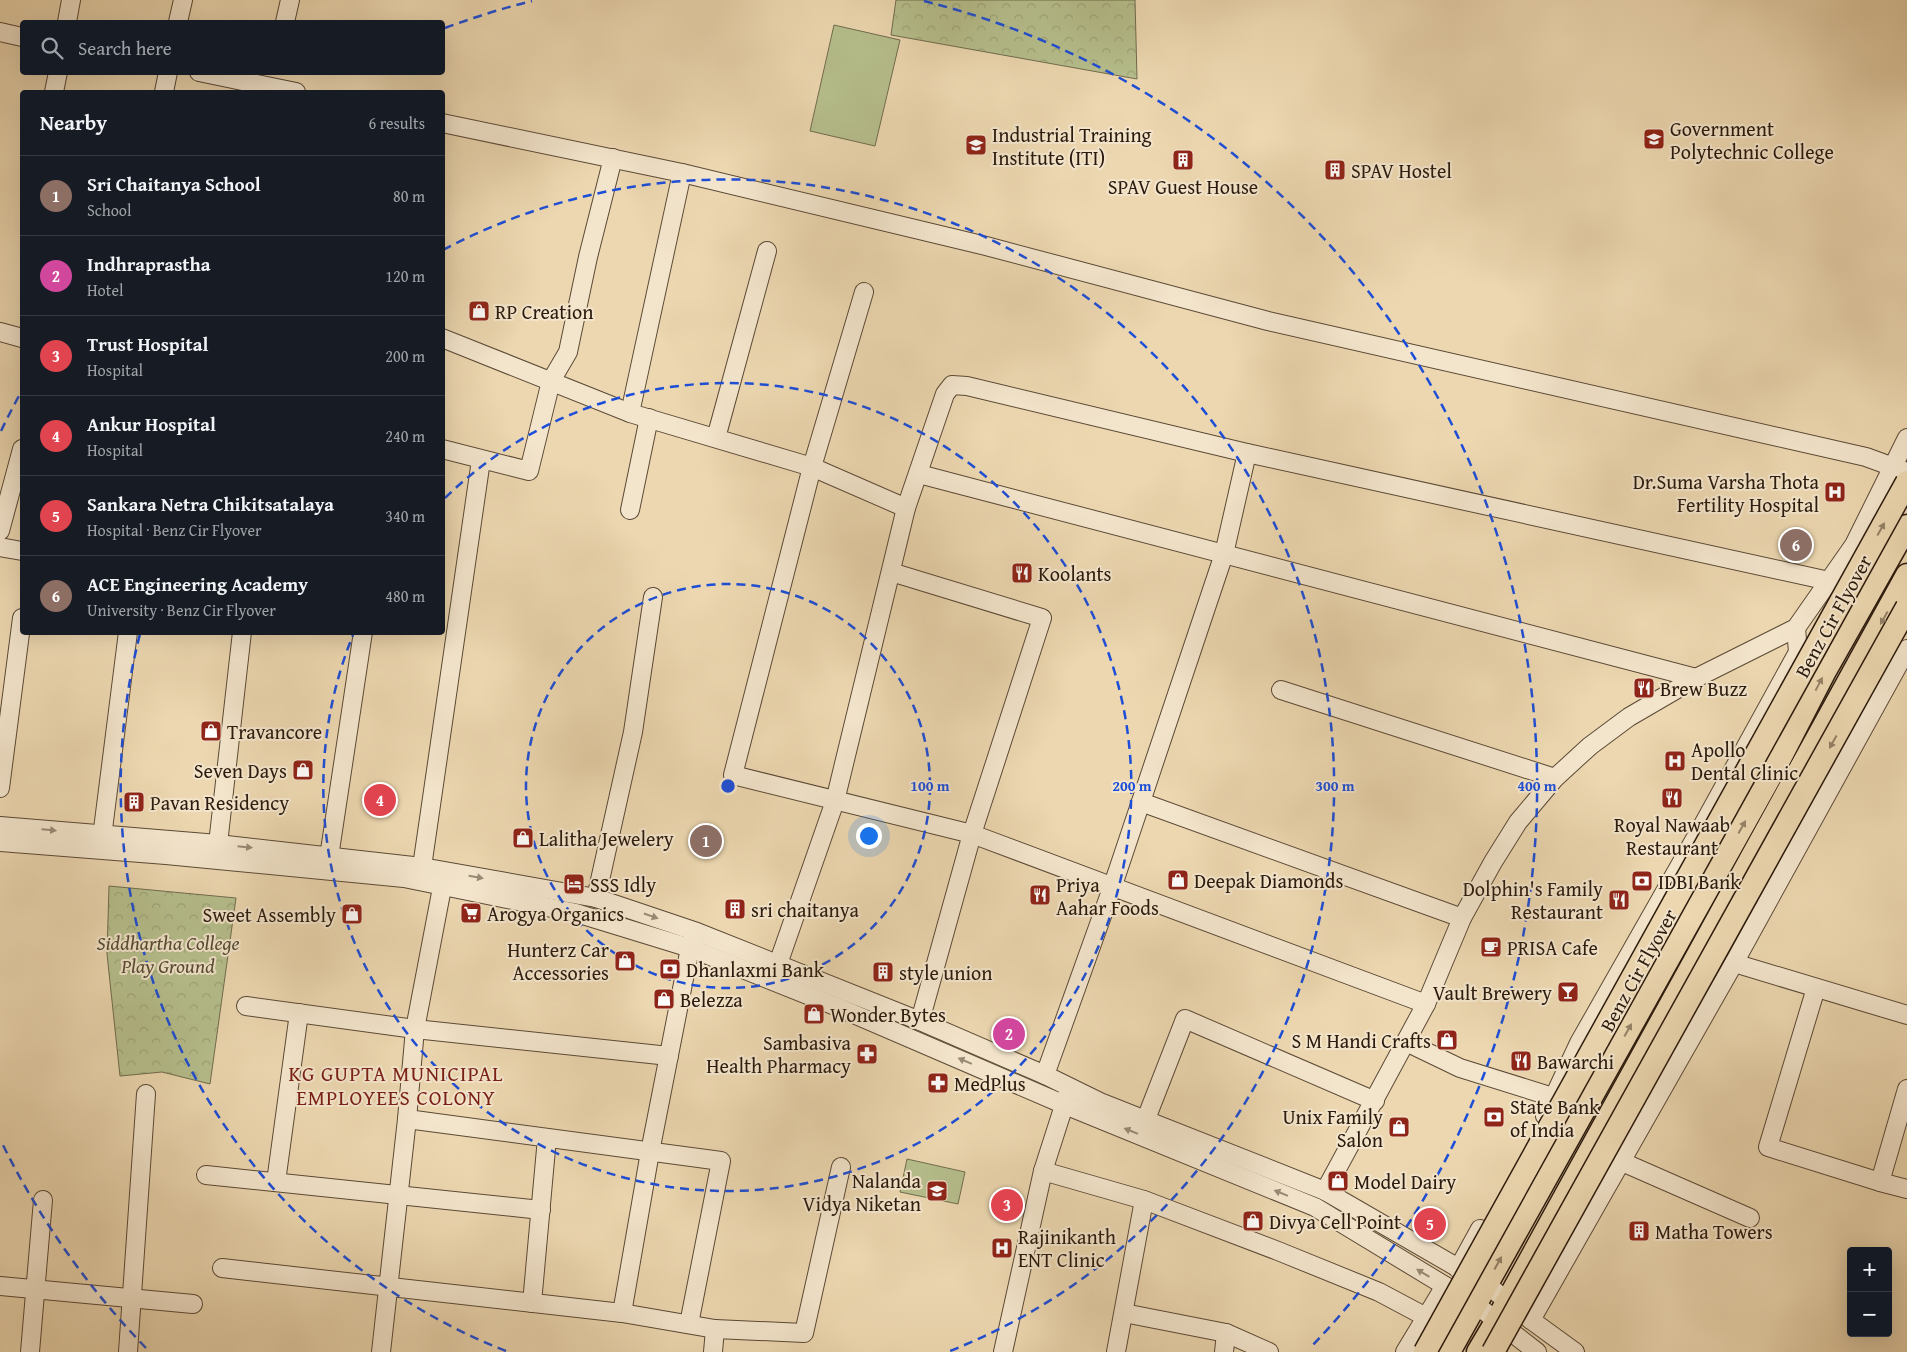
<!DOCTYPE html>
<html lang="en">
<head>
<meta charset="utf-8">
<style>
	body { margin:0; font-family:"Gentium Book Plus",serif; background:#20242c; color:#f1f3f6 }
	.controls { position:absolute; right:15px; bottom:15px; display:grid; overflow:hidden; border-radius:5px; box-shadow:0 5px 20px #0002 }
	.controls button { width:45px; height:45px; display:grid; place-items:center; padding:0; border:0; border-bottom:1px solid #363941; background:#171b24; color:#f1f3f6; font:25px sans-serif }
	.you { position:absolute; left:868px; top:835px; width:18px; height:18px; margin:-12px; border:4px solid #fff; border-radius:50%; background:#1a73e8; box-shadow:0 0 0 8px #1a73e833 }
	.badge { display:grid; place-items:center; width:32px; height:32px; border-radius:50%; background:#c59692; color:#fff; font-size:16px; font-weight:700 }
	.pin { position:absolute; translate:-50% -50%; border:2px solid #fff; box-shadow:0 1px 5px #0006 }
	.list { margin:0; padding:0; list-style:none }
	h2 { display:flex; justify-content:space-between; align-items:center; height:65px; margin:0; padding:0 20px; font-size:21px }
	h2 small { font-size:16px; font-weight:400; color:#9ea1a6 }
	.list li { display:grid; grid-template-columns:32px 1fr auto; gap:15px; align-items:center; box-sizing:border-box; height:80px; padding:0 20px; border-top:1px solid #363941 }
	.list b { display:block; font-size:19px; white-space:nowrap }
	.list p { margin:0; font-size:16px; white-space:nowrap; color:#9ea1a6 }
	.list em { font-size:16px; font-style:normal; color:#9ea1a6 }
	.icon { flex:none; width:28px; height:28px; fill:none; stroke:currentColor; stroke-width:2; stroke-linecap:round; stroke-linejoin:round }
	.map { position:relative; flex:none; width:1907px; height:1352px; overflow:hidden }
	.search { position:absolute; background:#171b24; box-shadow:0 5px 20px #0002; left:20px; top:20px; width:425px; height:55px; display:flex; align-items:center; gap:12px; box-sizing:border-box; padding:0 18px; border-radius:5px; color:#9ea1a6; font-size:19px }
	.panel { position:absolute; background:#171b24; box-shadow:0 5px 20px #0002; left:20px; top:90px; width:425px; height:545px; border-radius:5px }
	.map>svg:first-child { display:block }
	.park { fill:url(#park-crowns); stroke:#706c4d }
	.pitch { fill:#b6bf8d; stroke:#706c4d }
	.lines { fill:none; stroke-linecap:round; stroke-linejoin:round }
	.minor-casing { stroke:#5b4936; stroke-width:20 }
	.major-casing { stroke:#2b1a0d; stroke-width:25 }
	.minor { stroke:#f3e5cc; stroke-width:18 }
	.major { stroke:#ecd7b0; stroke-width:22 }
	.major-bridge-casing { stroke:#2b1a0d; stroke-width:25; stroke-linecap:butt }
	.major-bridge { stroke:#ecd7b0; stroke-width:22 }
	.oneway { fill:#958267 }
	.oneway2 { fill:#998a76 }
	.ring { fill:none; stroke:#1d4ed8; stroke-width:2.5; stroke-dasharray:9 6 }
	.labels { text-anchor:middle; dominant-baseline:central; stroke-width:4; stroke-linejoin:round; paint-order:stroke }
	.poi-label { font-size:20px; fill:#2b1a0d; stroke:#f3e5cc; text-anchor:start }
	.street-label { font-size:20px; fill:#2b1a0d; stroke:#f3e5cc }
	.park-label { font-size:20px; font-style:italic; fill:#554c33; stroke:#f3e5cc }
	.neighbourhood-label { font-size:21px; letter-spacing:1px; fill:#7a1f14; stroke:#f3e5cc }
	.centre { fill:#1d4ed8; stroke:#f3e5cc; stroke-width:2.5 }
	.ring-label { font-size:15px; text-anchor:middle; font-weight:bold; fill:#1d4ed8; stroke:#f3e5cc; stroke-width:4; stroke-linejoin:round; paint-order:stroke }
</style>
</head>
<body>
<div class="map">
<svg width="1907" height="1352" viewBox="0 0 1907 1352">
	<defs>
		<pattern id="park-crowns" width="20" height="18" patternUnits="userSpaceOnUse" patternTransform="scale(1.25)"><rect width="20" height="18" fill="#b6bf8d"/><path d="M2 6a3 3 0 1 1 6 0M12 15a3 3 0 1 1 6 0" fill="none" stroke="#9da478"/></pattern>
	</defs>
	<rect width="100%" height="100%" fill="#ecd7b0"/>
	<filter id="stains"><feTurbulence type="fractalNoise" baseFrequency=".004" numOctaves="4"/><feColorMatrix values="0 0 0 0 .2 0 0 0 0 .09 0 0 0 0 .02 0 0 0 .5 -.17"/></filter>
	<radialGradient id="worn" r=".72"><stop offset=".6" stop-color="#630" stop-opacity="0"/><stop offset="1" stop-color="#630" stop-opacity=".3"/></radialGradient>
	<!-- park -->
	<g class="park">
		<path d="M896,0H1135L1137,79L891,35Z"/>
		<path d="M109,886L236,898L210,1084L162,1072L120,1076L107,954Z"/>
	</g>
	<!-- pitch -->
	<g class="pitch">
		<path d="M834,25L900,40L875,146L810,131Z"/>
		<path d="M907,1159L965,1172L958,1204L900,1192Z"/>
	</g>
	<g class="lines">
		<!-- minor casing -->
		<g class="minor-casing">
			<g id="minor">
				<path d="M67,22L71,0"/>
				<path d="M178,22L183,0"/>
				<path d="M285,22L290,0"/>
				<path d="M0,32L22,37"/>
				<path d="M199,72L296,92"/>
				<path d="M54,92L58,72"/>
				<path d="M164,92L168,72"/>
				<path d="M442,123L682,173L986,246L1268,321L1866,457L1907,472"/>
				<path d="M864,292L812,467L733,775L972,834L1426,1004"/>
				<path d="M0,332L22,338"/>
				<path d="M442,338L630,413L812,467L906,508"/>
				<path d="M630,413L682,173"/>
				<path d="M716,438L767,251"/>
				<path d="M442,449L529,471L551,381L568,352L588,257L613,158"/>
				<path d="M919,474L1696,678"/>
				<path d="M630,510L649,418"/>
				<path d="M0,531L22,449"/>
				<path d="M0,547L22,551"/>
				<path d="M891,572L1042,618L972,834L920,1021"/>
				<path d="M1281,690L1555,778"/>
				<path d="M0,788L22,618"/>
				<path d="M1141,802L1462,918"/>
				<path d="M0,826L218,844L422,867L596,898L697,932L920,1021L1045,1075L1100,1102L1325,1191L1486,1284L1531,1320L1575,1352"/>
				<path d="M0,842L166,855L404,878L576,913L690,948L835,1006L1065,1105L1315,1207L1475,1304L1537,1352"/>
				<path d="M218,844L242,632"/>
				<path d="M101,845L128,632"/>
				<path d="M329,857L363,632"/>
				<path d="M422,867L481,460"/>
				<path d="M596,898L633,732L653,597"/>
				<path d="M1734,963L1907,1015"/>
				<path d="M778,964L835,801L906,508L945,394L952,385L967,386L1247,453L1829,581"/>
				<path d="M1816,988L1768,1147L1880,1182L1907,1189"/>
				<path d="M246,1006L415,1029L669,1056"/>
				<path d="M1406,1042L1460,1068L1553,1097"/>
				<path d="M1045,1075L1112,888L1224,554L1247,453"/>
				<path d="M1545,1116L1579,1043L1704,823L1798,652L1796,628"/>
				<path d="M407,1119L721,1161L689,1324"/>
				<path d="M1146,1119L1185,1019L1375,1101"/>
				<path d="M1620,1161L1750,1218"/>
				<path d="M1043,1171L1144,1200L1278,1251L1379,1292L1426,1317"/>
				<path d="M206,1175L541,1210"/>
				<path d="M276,1182L299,1013"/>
				<path d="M1880,1182L1907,1089"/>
				<path d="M1325,1191L1426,1004L1462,918L1493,862L1518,822L1555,778L1590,746L1629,717L1696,678L1796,628L1854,545L1907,438"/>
				<path d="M222,1268L622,1313L715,1329L804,1333L841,1167"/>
				<path d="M1458,1269L1480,1229"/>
				<path d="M0,1286L193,1304"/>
				<path d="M532,1303L547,1138"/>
				<path d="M622,1313L650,1152L690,948L695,938"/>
				<path d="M1124,1313L1226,1333L1269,1352"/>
				<path d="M1531,1320L1734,963L1907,649"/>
				<path d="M30,1352L43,1200"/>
				<path d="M128,1352L146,1094"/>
				<path d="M381,1352L407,1119L415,1029L445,872"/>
				<path d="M713,1352L715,1329"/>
				<path d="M1003,1352L1043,1171L1068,1093"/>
				<path d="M1116,1352L1144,1200"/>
				<path d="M1224,1352L1226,1333"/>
				<path d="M1405,1352L1445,1286"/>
			</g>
		</g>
		<!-- major casing -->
		<g class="major-casing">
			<g id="major">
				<path d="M1449,1352L1776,766L1825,671L1907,526"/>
				<path d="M1478,1352L1497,1320L1907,575"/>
			</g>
		</g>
		<!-- minor -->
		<use href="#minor" class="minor"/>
		<!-- major -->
		<use href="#major" class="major"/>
		<!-- major-bridge casing -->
		<g class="major-bridge-casing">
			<g id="major-bridge">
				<path d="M1425,1352L1907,482"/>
				<path d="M1493,1352L1907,607"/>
			</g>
		</g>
		<!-- major-bridge -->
		<use href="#major-bridge" class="major-bridge"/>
	</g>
	<!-- one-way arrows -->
	<defs><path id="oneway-solid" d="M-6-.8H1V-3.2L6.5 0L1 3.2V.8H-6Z" transform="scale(1.25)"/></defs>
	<g class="oneway">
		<use href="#oneway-solid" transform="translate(1881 529) rotate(-61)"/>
		<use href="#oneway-solid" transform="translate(1884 618) rotate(119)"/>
		<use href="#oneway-solid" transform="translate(1819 684) rotate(-62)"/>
		<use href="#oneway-solid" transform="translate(1833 742) rotate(119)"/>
		<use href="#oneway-solid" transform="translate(1742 827) rotate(-61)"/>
		<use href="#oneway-solid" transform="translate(1628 1030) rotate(-61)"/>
		<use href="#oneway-solid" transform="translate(1498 1263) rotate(-61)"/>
	</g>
	<g class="oneway2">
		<use href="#oneway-solid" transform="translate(49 830) rotate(5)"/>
		<use href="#oneway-solid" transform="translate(245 847) rotate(6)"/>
		<use href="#oneway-solid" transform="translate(476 877) rotate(10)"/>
		<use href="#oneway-solid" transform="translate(651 916) rotate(19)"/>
		<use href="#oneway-solid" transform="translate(965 1061) rotate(-157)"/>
		<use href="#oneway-solid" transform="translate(1131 1131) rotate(-158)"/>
		<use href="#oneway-solid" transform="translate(1281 1193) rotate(-158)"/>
		<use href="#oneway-solid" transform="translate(1423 1273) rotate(-149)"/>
	</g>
	<!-- distance rings -->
	<g class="ring">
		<circle cx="728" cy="786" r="202"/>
		<path d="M445 498A404 404 0 1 1 353 635"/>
		<path d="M506 1351A607 607 0 0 1 140 634M443 250A607 607 0 1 1 950 1351"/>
		<path d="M146 1348A809 809 0 0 1 1 1141M1 431A809 809 0 0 1 20 394M445 28A809 809 0 0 1 532 1M924 1A809 809 0 0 1 1310 1348"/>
	</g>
	<!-- icons -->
	<defs>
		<g id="university-square" transform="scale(1.125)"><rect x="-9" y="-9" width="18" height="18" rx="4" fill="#8f2418" stroke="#f3e5cc"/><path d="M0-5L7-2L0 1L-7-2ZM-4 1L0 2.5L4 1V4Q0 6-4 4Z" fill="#fff"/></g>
		<g id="building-square" transform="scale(1.125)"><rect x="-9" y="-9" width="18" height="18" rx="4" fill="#8f2418" stroke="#f3e5cc"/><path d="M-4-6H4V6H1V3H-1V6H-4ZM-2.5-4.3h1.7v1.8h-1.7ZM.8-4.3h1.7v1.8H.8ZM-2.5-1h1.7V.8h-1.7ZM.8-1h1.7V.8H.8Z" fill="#fff"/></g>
		<g id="shop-square" transform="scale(1.125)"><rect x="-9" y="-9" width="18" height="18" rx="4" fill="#8f2418" stroke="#f3e5cc"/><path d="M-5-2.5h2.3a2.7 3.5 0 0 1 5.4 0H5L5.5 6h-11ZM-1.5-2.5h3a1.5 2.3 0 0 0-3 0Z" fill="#fff"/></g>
		<g id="hospital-square" transform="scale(1.125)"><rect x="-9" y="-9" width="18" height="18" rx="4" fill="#8f2418" stroke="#f3e5cc"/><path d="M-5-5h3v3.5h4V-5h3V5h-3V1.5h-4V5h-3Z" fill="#fff"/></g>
		<g id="restaurant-square" transform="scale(1.125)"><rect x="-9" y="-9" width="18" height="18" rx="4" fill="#8f2418" stroke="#f3e5cc"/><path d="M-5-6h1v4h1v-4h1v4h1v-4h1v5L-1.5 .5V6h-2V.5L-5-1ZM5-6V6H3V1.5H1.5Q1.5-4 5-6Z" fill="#fff"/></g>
		<g id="bank-square" transform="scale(1.125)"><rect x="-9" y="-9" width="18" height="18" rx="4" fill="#8f2418" stroke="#f3e5cc"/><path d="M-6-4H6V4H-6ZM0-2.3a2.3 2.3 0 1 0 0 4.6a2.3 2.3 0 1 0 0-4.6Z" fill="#fff"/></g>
		<g id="hotel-square" transform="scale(1.125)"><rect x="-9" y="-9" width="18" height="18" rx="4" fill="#8f2418" stroke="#f3e5cc"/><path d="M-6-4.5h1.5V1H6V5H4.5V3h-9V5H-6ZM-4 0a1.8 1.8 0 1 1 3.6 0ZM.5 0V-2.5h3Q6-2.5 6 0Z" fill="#fff"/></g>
		<g id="supermarket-square" transform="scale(1.125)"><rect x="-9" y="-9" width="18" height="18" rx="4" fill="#8f2418" stroke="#f3e5cc"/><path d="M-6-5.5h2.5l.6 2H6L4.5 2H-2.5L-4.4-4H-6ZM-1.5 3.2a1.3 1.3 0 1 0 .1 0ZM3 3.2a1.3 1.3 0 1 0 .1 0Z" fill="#fff"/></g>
		<g id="cafe-square" transform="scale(1.125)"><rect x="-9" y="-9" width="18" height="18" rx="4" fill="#8f2418" stroke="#f3e5cc"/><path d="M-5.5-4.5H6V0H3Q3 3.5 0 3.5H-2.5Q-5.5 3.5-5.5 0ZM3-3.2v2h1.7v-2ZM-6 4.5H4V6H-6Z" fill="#fff"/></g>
		<g id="bar-square" transform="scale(1.125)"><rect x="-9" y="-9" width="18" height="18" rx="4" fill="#8f2418" stroke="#f3e5cc"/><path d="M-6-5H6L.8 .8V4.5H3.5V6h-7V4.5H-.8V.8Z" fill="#fff"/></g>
		<g id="pharmacy-square" transform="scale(1.125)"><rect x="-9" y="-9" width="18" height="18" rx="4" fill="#8f2418" stroke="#f3e5cc"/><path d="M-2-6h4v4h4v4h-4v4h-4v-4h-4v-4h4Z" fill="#fff"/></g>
		<g id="school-square" transform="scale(1.125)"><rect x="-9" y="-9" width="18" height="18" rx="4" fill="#8f2418" stroke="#f3e5cc"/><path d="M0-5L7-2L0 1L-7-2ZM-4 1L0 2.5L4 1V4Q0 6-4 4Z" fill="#fff"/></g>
	</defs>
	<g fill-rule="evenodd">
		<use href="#university-square" x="1654" y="139"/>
		<use href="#university-square" x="976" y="145"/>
		<use href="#building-square" x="1183" y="160"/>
		<use href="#building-square" x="1335" y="170"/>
		<use href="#shop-square" x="479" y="311"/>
		<use href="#hospital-square" x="1835" y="492"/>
		<use href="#restaurant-square" x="1022" y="573"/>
		<use href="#restaurant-square" x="1644" y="688"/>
		<use href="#shop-square" x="211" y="731"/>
		<use href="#hospital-square" x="1675" y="761"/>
		<use href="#shop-square" x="303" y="770"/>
		<use href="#restaurant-square" x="1672" y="798"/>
		<use href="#building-square" x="134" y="802"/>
		<use href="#shop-square" x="523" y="838"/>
		<use href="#shop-square" x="1178" y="880"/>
		<use href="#bank-square" x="1642" y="881"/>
		<use href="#hotel-square" x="574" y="884"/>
		<use href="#restaurant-square" x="1040" y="895"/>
		<use href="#restaurant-square" x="1619" y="900"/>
		<use href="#building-square" x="735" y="909"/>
		<use href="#supermarket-square" x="471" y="913"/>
		<use href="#shop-square" x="352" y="914"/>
		<use href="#cafe-square" x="1491" y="947"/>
		<use href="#shop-square" x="625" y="961"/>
		<use href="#bank-square" x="670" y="969"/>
		<use href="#building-square" x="883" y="972"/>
		<use href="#bar-square" x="1568" y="992"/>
		<use href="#shop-square" x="664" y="999"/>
		<use href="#shop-square" x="814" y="1014"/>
		<use href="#shop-square" x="1447" y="1040"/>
		<use href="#pharmacy-square" x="867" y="1054"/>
		<use href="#restaurant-square" x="1521" y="1061"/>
		<use href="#pharmacy-square" x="938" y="1083"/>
		<use href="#bank-square" x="1494" y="1117"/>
		<use href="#shop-square" x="1399" y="1127"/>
		<use href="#shop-square" x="1338" y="1181"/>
		<use href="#school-square" x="937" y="1191"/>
		<use href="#shop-square" x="1253" y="1221"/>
		<use href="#building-square" x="1639" y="1231"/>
		<use href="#hospital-square" x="1002" y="1248"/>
	</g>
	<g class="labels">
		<!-- poi labels -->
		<g class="poi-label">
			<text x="1670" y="128">Government<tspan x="1670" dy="23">Polytechnic College</tspan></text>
			<text x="992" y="134">Industrial Training<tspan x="992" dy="23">Institute (ITI)</tspan></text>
			<text x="1351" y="170">SPAV Hostel</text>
			<text x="1183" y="186" text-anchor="middle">SPAV Guest House</text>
			<text x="495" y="311">RP Creation</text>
			<text x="1819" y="481" text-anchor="end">Dr.Suma Varsha Thota<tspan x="1819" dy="23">Fertility Hospital</tspan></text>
			<text x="1038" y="573">Koolants</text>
			<text x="1660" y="688">Brew Buzz</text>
			<text x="227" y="731">Travancore</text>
			<text x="1691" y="749">Apollo<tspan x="1691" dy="23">Dental Clinic</tspan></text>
			<text x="287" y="770" text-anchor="end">Seven Days</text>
			<text x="150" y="802">Pavan Residency</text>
			<text x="1672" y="824" text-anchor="middle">Royal Nawaab<tspan x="1672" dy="23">Restaurant</tspan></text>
			<text x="539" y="838">Lalitha Jewelery</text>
			<text x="1194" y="880">Deepak Diamonds</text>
			<text x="1658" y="881">IDBI Bank</text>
			<text x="590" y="884">SSS Idly</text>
			<text x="1056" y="884">Priya<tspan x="1056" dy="23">Aahar Foods</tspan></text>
			<text x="1603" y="888" text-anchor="end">Dolphin's Family<tspan x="1603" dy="23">Restaurant</tspan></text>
			<text x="751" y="909">sri chaitanya</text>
			<text x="487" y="913">Arogya Organics</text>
			<text x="336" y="914" text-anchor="end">Sweet Assembly</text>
			<text x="1507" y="947">PRISA Cafe</text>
			<text x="609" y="949" text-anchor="end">Hunterz Car<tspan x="609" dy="23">Accessories</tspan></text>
			<text x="686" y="969">Dhanlaxmi Bank</text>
			<text x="899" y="972">style union</text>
			<text x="1552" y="992" text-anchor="end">Vault Brewery</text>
			<text x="680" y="999">Belezza</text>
			<text x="830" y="1014">Wonder Bytes</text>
			<text x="1431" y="1040" text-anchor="end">S M Handi Crafts</text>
			<text x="851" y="1042" text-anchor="end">Sambasiva<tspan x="851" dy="23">Health Pharmacy</tspan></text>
			<text x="1537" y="1061">Bawarchi</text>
			<text x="954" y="1083">MedPlus</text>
			<text x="1510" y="1106">State Bank<tspan x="1510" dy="23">of India</tspan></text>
			<text x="1383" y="1116" text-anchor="end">Unix Family<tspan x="1383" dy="23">Salon</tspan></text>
			<text x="921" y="1180" text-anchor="end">Nalanda<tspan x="921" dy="23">Vidya Niketan</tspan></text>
			<text x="1354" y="1181">Model Dairy</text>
			<text x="1269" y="1221">Divya Cell Point</text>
			<text x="1655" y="1231">Matha Towers</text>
			<text x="1018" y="1236">Rajinikanth<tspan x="1018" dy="23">ENT Clinic</tspan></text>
		</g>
		<!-- street labels -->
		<g class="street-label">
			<text transform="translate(1833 616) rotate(-61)">Benz Cir Flyover</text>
			<text transform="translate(1638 970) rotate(-61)">Benz Cir Flyover</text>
		</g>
		<!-- park labels -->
		<g class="park-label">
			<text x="168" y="942">Siddhartha College<tspan x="168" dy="23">Play Ground</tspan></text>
		</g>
		<!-- neighbourhood labels -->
		<g class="neighbourhood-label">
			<text x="396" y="1073">KG GUPTA MUNICIPAL<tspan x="396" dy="24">EMPLOYEES COLONY</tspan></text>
		</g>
	</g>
	<circle cx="728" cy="786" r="8" class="centre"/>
	<g class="ring-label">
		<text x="930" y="791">100 m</text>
		<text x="1132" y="791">200 m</text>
		<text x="1335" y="791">300 m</text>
		<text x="1537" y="791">400 m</text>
	</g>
	<rect width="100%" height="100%" filter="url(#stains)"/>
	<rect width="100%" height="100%" fill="url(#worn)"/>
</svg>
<div class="controls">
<button>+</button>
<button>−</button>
</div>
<div class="you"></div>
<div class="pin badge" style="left:706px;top:841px;background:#8d6e63">1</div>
<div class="pin badge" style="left:1009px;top:1034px;background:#d1479c">2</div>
<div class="pin badge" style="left:1007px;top:1205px;background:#e0444e">3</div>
<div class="pin badge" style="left:380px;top:800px;background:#e0444e">4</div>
<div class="pin badge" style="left:1430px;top:1224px;background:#e0444e">5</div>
<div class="pin badge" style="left:1796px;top:545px;background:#8d6e63">6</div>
<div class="search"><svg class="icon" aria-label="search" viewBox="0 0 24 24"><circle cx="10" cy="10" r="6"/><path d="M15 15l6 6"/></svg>Search here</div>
<section class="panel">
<h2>Nearby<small>6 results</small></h2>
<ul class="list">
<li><span class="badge" style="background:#8d6e63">1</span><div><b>Sri Chaitanya School</b><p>School</p></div><em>80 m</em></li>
<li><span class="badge" style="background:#d1479c">2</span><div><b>Indhraprastha</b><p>Hotel</p></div><em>120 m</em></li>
<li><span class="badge" style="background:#e0444e">3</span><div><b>Trust Hospital</b><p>Hospital</p></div><em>200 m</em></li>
<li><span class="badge" style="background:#e0444e">4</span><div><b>Ankur Hospital</b><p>Hospital</p></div><em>240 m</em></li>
<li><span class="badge" style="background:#e0444e">5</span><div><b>Sankara Netra Chikitsatalaya</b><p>Hospital · Benz Cir Flyover</p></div><em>340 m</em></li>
<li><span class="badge" style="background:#8d6e63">6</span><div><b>ACE Engineering Academy</b><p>University · Benz Cir Flyover</p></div><em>480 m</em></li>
</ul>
</section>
</div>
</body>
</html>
